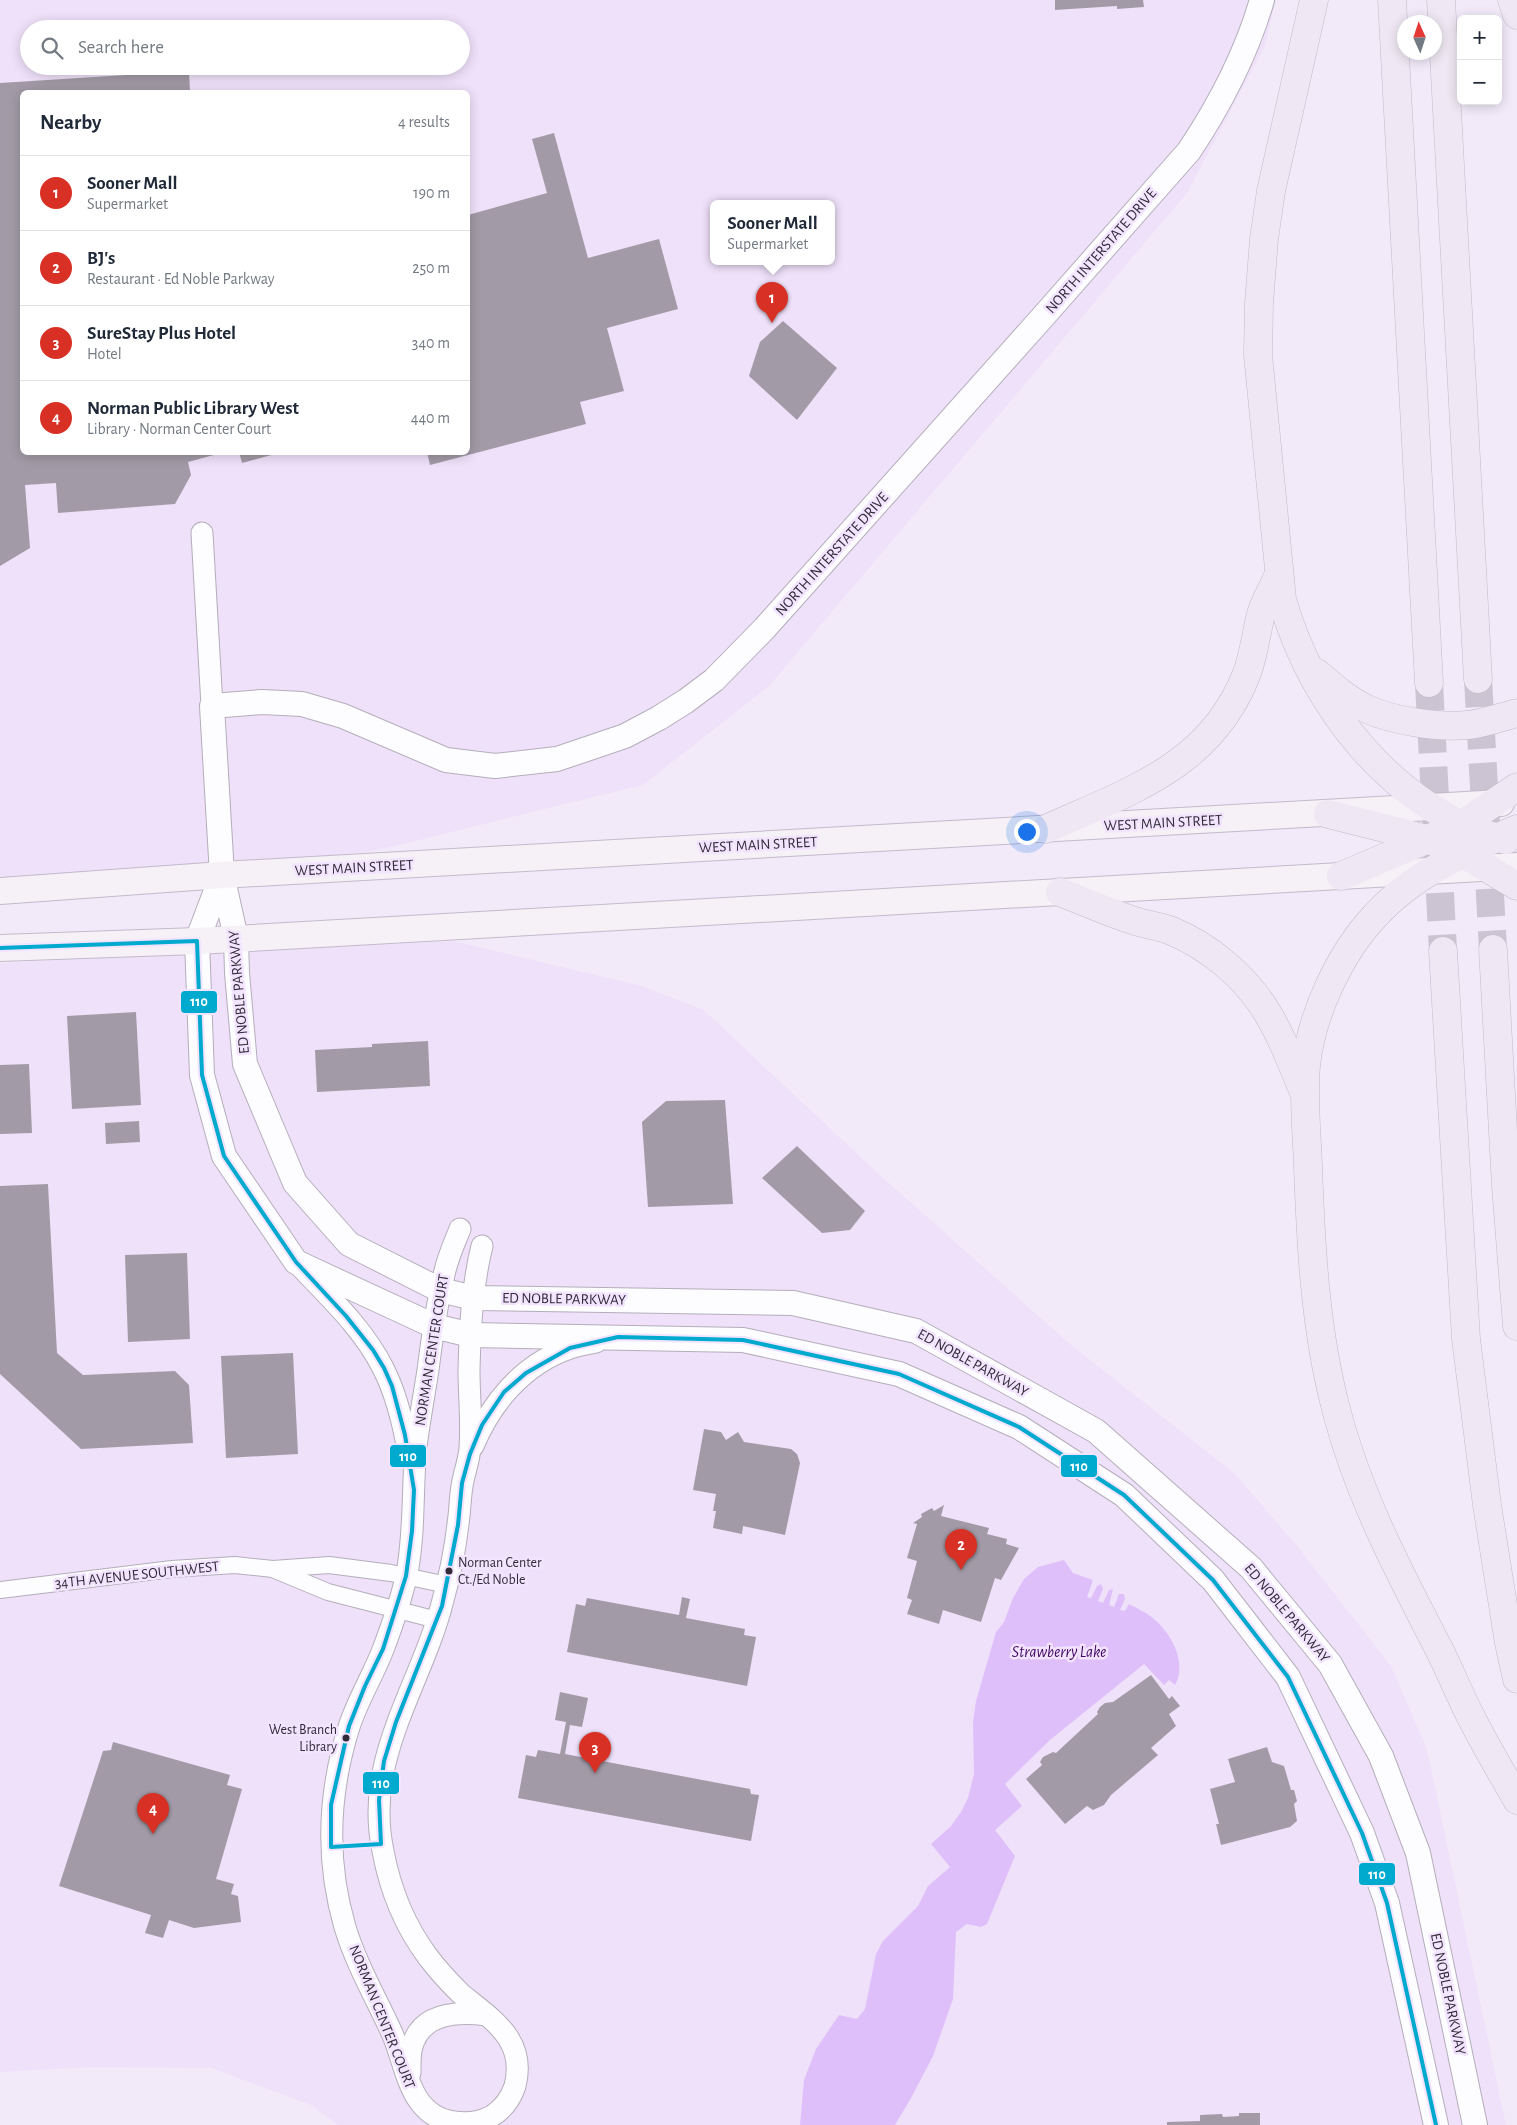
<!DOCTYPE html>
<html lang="en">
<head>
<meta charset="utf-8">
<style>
	body { margin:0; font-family:"Alegreya Sans",sans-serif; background:#f2f2f3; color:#1f2937 }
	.controls { position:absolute; right:15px; top:15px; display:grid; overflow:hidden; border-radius:8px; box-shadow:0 2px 12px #0003 }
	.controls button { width:45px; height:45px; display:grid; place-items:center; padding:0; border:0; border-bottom:1px solid #e0e1e3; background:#fff; color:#1f2937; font:25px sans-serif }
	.compass { position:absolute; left:1397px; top:15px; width:45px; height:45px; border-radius:50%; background:#fff; box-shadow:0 2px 12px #0003; rotate:357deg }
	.you { position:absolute; left:1026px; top:831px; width:18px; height:18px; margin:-12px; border:4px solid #fff; border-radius:50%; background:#1a73e8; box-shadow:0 0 0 8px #1a73e833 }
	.badge { display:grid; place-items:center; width:32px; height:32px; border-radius:50%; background:#d93025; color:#fff; font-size:16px; font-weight:700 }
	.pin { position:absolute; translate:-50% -41px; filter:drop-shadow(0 1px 2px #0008) }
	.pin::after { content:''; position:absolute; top:26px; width:18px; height:15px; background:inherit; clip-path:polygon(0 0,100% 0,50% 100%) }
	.popup { position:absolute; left:710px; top:200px; width:125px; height:65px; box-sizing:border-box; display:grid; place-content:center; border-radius:8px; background:#fff; filter:drop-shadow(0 1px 4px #0005); font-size:16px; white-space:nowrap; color:#747a83 }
	.popup b { font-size:19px; color:#1f2937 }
	.popup::after { content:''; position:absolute; left:50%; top:100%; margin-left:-10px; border:10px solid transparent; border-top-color:#fff }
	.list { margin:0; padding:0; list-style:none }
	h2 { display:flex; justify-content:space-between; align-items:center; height:65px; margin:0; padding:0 20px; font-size:21px }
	h2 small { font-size:16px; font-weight:400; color:#747a83 }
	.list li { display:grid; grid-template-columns:32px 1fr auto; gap:15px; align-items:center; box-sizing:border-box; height:75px; padding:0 20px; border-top:1px solid #e0e1e3 }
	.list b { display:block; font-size:19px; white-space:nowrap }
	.list p { margin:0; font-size:16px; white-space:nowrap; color:#747a83 }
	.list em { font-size:16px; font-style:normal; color:#747a83 }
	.icon { flex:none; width:28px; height:28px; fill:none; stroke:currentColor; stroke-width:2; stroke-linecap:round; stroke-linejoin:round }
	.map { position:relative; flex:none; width:1517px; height:2125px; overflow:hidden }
	.search { position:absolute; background:#fff; box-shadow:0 2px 12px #0003; left:20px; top:20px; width:450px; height:55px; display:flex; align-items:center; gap:12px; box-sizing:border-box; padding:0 18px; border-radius:28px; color:#747a83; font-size:19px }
	.panel { position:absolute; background:#fff; box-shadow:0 2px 12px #0003; left:20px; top:90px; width:450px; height:365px; border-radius:8px }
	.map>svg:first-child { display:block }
	.built { fill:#efe1fa; fill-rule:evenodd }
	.water { fill:#dfbff9 }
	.building { fill:#a29ba7 }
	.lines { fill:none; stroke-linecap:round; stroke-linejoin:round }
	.motorway-tunnel { stroke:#ccc4d2; stroke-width:28; stroke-dasharray:28 14; stroke-linecap:butt }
	.minor-casing { stroke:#b4aeba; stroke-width:18 }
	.tertiary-casing { stroke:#b4aeba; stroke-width:23 }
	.secondary-casing { stroke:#b4aeba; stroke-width:26 }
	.primary-casing { stroke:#c3baca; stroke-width:28 }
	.motorway-casing { stroke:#c3baca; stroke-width:29 }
	.minor { stroke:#fdfcfe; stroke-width:16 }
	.tertiary { stroke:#fdfcfe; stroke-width:21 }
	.secondary { stroke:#fdfcfe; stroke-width:24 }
	.primary { stroke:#f5f1f7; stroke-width:26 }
	.motorway { stroke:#efe8f4; stroke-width:28 }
	.bus-1-casing { stroke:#f2e4ff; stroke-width:8 }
	.bus-1 { stroke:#00a9ce; stroke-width:4 }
	.bus-dot { fill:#322b38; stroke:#f2e4ff; stroke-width:2 }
	.labels { text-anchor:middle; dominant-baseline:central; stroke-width:5; stroke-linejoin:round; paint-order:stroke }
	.bus-label { font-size:14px; fill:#322b38; stroke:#f2e4ff; text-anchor:start }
	.street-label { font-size:15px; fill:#322b38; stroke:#f2e4ff }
	.water-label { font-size:16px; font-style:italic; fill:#420561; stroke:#f2e4ff }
	.line-badge { stroke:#f2e4ff; stroke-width:2 }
	.badge-label { font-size:14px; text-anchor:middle; font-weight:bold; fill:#fff }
</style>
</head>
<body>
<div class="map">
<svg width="1517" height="2125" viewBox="0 0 1517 2125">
	<rect width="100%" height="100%" fill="#f2eaf9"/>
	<!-- built -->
	<g class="built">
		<path d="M0,0H1276L1265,46L1187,193L769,686L643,785L374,851L0,896ZM29,29H461V66H29ZM22,92H468V452H22ZM713,204H831V262H713Z"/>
		<path d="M454,941L642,986L704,1010L871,1167L1071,1345L1234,1473L1297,1546L1391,1666L1427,1749L1506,2125H338L311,2105L211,2068L94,2067L0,2072V963Z"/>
	</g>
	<!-- water -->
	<path class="water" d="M1064,1560L1073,1573L1093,1580L1087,1597L1091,1598L1097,1586L1101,1584L1103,1589L1098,1601L1103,1603L1109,1590L1113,1589L1109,1605L1114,1607L1119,1594H1124L1125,1599L1120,1610L1125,1611L1129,1604C1136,1608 1144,1611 1150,1616C1170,1630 1188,1662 1175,1685L1169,1680L1164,1685L1144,1664L1050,1740L1005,1784L1022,1806L995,1830L1015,1856L987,1924L981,1927L967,1924L956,1932L953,1999L933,2056L911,2098L895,2125H800L804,2080L816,2049L839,2015L857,2019L865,2009L876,1954L883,1941L918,1906L928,1886L950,1867L931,1844L951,1826L961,1812L968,1798L974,1774L973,1722L976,1701L996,1632L1004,1622L1013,1598L1024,1579L1038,1567Z"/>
	<!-- building -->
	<g class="building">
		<path d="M1055,0H1143L1144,7L1117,9V6L1055,10Z"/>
		<path d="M189,71L190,92H22V452L221,453L188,462L191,475L175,504L58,513L56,483L25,485L30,548L0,566V83Z"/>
		<path d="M554,133L588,258L659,239L678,309L607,328L624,391L580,402L586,424L430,465L427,452H468V215L547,193L532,139Z"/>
		<path d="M783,321L837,368L797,420L749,376L760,342Z"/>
		<path d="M239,452H279V453L242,463Z"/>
		<path d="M136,1012L141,1105L72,1109L67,1016Z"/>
		<path d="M428,1041L430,1086L317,1092L315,1050L372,1047V1044Z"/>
		<path d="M29,1064L32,1133L0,1134V1065Z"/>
		<path d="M725,1100L733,1204L648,1207L642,1122L666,1101Z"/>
		<path d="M139,1121L140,1142L106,1144L105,1123Z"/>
		<path d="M797,1146L865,1211L850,1230L822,1233L762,1178Z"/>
		<path d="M48,1184L57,1353L83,1375L175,1371L189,1385L193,1443L81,1449L0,1374V1186Z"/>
		<path d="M187,1253L190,1339L128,1342L125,1255Z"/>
		<path d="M293,1353L298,1454L226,1458L221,1356Z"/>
		<path d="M704,1429L721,1432L726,1440L738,1432L744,1442L791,1449L797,1454L800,1463L785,1535L743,1526L742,1534L713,1528L716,1511H713L716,1494L693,1490Z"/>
		<path d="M944,1505L941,1516L989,1528L987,1534L1007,1539L1006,1544L1019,1548L1001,1580L995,1578L981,1622L943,1610L939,1624L907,1614L912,1600L907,1598L917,1561L907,1558L917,1524L913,1523L922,1517L921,1514L932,1508L934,1511Z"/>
		<path d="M682,1597L690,1599L686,1618L745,1629L744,1635L756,1637L747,1686L567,1652L576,1604L585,1606L587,1598L679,1615Z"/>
		<path d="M1151,1675L1169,1699L1172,1696L1180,1706L1169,1714L1176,1726L1151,1748L1158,1755L1111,1795L1104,1805L1093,1810L1087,1806L1065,1824L1026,1779L1042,1765L1040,1762L1043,1757L1053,1752L1056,1753L1098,1714L1097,1712L1100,1707L1105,1703L1113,1702Z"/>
		<path d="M560,1692L588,1698L582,1727L570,1725L565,1754L750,1789L751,1794L759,1795L751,1841L518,1798L526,1755L536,1757L538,1750L560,1754L566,1722L555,1720Z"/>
		<path d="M113,1742L230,1775L227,1785L242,1789L216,1879L234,1884L231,1894L238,1896L241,1922L194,1928L169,1920L163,1938L145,1933L151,1915L59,1886L103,1751L111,1750Z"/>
		<path d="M1267,1747L1272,1762L1284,1766L1291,1790H1294L1297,1801L1294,1804L1297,1821L1290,1827L1221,1845L1216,1824H1219L1210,1789L1235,1782L1228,1759Z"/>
		<path d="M1239,2113H1260V2125H1167V2122L1200,2121V2115L1222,2114L1223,2117L1239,2116Z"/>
	</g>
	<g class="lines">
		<!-- motorway-tunnel -->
		<g class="motorway-tunnel">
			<path d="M1478,679L1493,949"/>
			<path d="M1429,683L1443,951"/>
		</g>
		<!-- minor casing -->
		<g class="minor-casing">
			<g id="minor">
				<path d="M275,1570L328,1592L437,1620"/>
				<path d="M0,1590L172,1569L235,1565L273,1569L329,1565L391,1573L447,1585"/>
			</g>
		</g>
		<!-- tertiary casing -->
		<g class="tertiary-casing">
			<g id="tertiary">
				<path d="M202,533L212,706"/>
				<path d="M460,1229C454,1244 447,1259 444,1275C436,1306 432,1339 428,1370C424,1396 419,1422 416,1447C412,1489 415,1531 407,1573C402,1597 393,1623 384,1647C374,1674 358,1699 349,1727C328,1794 325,1859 345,1927C356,1964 376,1998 392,2033C407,2067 409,2116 454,2122C467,2124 481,2122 492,2116C503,2109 511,2098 515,2086C527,2039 491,2019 460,1993C449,1982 437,1969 428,1957C405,1926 390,1889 383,1851C363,1758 422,1685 443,1600C450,1575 455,1550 458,1524C460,1511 460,1498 462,1486C464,1473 469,1461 470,1448C472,1422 469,1396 469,1370C470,1329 472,1286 482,1246"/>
				<path d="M298,1264C328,1296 363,1328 383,1368C397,1395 404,1426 409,1456"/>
				<path d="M473,1446C491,1403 523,1364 570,1348C578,1345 587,1344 596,1342"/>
				<path d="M410,2073C410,2066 410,2057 411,2050C419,2013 456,2011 487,2015"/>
			</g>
		</g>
		<!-- secondary casing -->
		<g class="secondary-casing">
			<g id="secondary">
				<path d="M1262,0C1246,55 1221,103 1189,151L1041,319L764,629L714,680L686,701L659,718L625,736L557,759L495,766L446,760L343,716L302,704L262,702L212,706L222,875L236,938L237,973L245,1064L295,1183L349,1244L440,1290L474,1298L793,1303L916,1331L1096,1431L1251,1568L1330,1664L1381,1756L1418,1853L1475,2125"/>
				<path d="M222,875L197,941L202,1075L224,1156L296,1262L434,1326L471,1335L743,1340L899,1374L1019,1427L1124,1495L1213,1580L1288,1677L1362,1833L1387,1903L1436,2125"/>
			</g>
		</g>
		<!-- primary casing -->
		<g class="primary-casing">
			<g id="primary">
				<path d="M0,891L222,875L1501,803"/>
				<path d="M0,948L197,941L1517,866"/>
			</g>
		</g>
		<!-- motorway casing -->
		<g class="motorway-casing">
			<g id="motorway">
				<path d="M1314,0L1271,191L1264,239L1259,303L1258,355L1282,599C1311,705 1396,813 1506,840"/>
				<path d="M1392,0L1429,683"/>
				<path d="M1441,0L1478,679"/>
				<path d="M1512,0L1517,15"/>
				<path d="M1317,673C1332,686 1348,700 1367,709C1393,721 1440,728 1468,725C1485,723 1501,717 1517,713"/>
				<path d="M1328,814L1427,839L1462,853L1517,886"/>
				<path d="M1046,829C1129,791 1211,767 1247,673C1254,654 1256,634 1261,614C1265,601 1273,588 1278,576"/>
				<path d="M1517,829C1467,851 1413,874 1375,916C1340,953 1311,1015 1306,1066C1303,1099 1307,1134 1308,1167C1311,1247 1315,1327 1335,1405C1357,1493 1399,1572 1440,1651C1451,1673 1460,1696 1471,1717C1485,1745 1502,1773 1517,1800"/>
				<path d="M1341,876L1461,825L1517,787"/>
				<path d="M1060,892C1085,902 1110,913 1135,921C1147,925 1160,926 1172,931C1210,947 1247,978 1268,1014C1283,1038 1292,1065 1303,1090"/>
				<path d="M1493,949L1506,1186L1517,1326"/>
				<path d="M1443,951L1466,1339L1487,1505L1509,1643L1517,1679"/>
			</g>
		</g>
		<!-- minor -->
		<use href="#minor" class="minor"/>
		<!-- tertiary -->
		<use href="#tertiary" class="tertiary"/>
		<!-- secondary -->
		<use href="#secondary" class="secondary"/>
		<!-- primary -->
		<use href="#primary" class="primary"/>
		<!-- motorway -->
		<use href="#motorway" class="motorway"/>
		<!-- bus-1 casing -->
		<g class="bus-1-casing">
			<path id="bus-1" d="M0,948L197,941L202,1075L224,1156L296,1262L346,1316L373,1350L384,1368L392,1386L405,1435L414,1490L412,1531L406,1576L383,1649L365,1686L349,1726L331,1805V1847L381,1844L379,1800L384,1761L396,1722L442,1606L458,1525L462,1483L470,1454L482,1425L504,1392L526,1373L570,1348L618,1337L743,1340L899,1374L1019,1427L1124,1495L1213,1580L1288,1677L1362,1833L1387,1903L1436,2125"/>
		</g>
		<!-- bus-1 -->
		<use href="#bus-1" class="bus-1"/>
	</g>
	<!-- markers -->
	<g class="bus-dot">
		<circle cx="449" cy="1571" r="4.5"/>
		<circle cx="346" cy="1738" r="4.5"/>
	</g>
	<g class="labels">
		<!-- bus labels -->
		<g class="bus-label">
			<text x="458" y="1563">Norman Center<tspan x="458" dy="17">Ct./Ed Noble</tspan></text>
			<text x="337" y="1730" text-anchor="end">West Branch<tspan x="337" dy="17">Library</tspan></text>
		</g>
		<!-- street labels -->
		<g class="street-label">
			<text transform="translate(1101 251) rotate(-49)">NORTH INTERSTATE DRIVE</text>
			<text transform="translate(832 554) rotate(-48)">NORTH INTERSTATE DRIVE</text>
			<text transform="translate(1163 823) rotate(-3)">WEST MAIN STREET</text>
			<text transform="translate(758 845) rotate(-3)">WEST MAIN STREET</text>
			<text transform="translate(354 868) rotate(-3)">WEST MAIN STREET</text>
			<text transform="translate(239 992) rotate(-95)">ED NOBLE PARKWAY</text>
			<text transform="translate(564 1299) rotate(1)">ED NOBLE PARKWAY</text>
			<text transform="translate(432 1350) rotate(-81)">NORMAN CENTER COURT</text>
			<text transform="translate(973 1363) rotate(29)">ED NOBLE PARKWAY</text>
			<text transform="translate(137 1575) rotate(-6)">34TH AVENUE SOUTHWEST</text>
			<text transform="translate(1287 1613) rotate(50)">ED NOBLE PARKWAY</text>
			<text transform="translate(1448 1994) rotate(78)">ED NOBLE PARKWAY</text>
			<text transform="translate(382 2017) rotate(68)">NORMAN CENTER COURT</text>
		</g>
		<!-- water labels -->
		<g class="water-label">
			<text x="1059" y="1652">Strawberry Lake</text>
		</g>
	</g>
	<g class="line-badge">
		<rect x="180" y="990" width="38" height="24" rx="5" fill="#00a9ce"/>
		<rect x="389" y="1444" width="38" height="24" rx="5" fill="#00a9ce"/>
		<rect x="1060" y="1454" width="38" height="24" rx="5" fill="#00a9ce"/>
		<rect x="362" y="1771" width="38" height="24" rx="5" fill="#00a9ce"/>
		<rect x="1358" y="1862" width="38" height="24" rx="5" fill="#00a9ce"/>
	</g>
	<g class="badge-label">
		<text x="199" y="1006">110</text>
		<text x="408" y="1461">110</text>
		<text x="1079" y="1471">110</text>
		<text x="381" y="1788">110</text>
		<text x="1377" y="1879">110</text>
	</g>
</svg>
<div class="controls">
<button>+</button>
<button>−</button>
</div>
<svg class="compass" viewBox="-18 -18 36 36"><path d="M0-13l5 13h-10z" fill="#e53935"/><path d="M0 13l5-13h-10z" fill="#747a83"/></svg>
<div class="you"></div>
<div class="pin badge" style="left:772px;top:323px">1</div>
<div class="popup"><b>Sooner Mall</b>Supermarket</div>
<div class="pin badge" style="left:961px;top:1570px">2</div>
<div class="pin badge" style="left:595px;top:1773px">3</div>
<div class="pin badge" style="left:153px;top:1834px">4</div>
<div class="search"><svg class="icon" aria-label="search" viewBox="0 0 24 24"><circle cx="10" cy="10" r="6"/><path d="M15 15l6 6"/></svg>Search here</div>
<section class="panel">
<h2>Nearby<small>4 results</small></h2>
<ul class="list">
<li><span class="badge">1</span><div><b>Sooner Mall</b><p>Supermarket</p></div><em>190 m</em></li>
<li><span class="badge">2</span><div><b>BJ's</b><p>Restaurant · Ed Noble Parkway</p></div><em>250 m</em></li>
<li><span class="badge">3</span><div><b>SureStay Plus Hotel</b><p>Hotel</p></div><em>340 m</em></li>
<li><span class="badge">4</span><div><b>Norman Public Library West</b><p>Library · Norman Center Court</p></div><em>440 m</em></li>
</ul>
</section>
</div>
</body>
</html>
